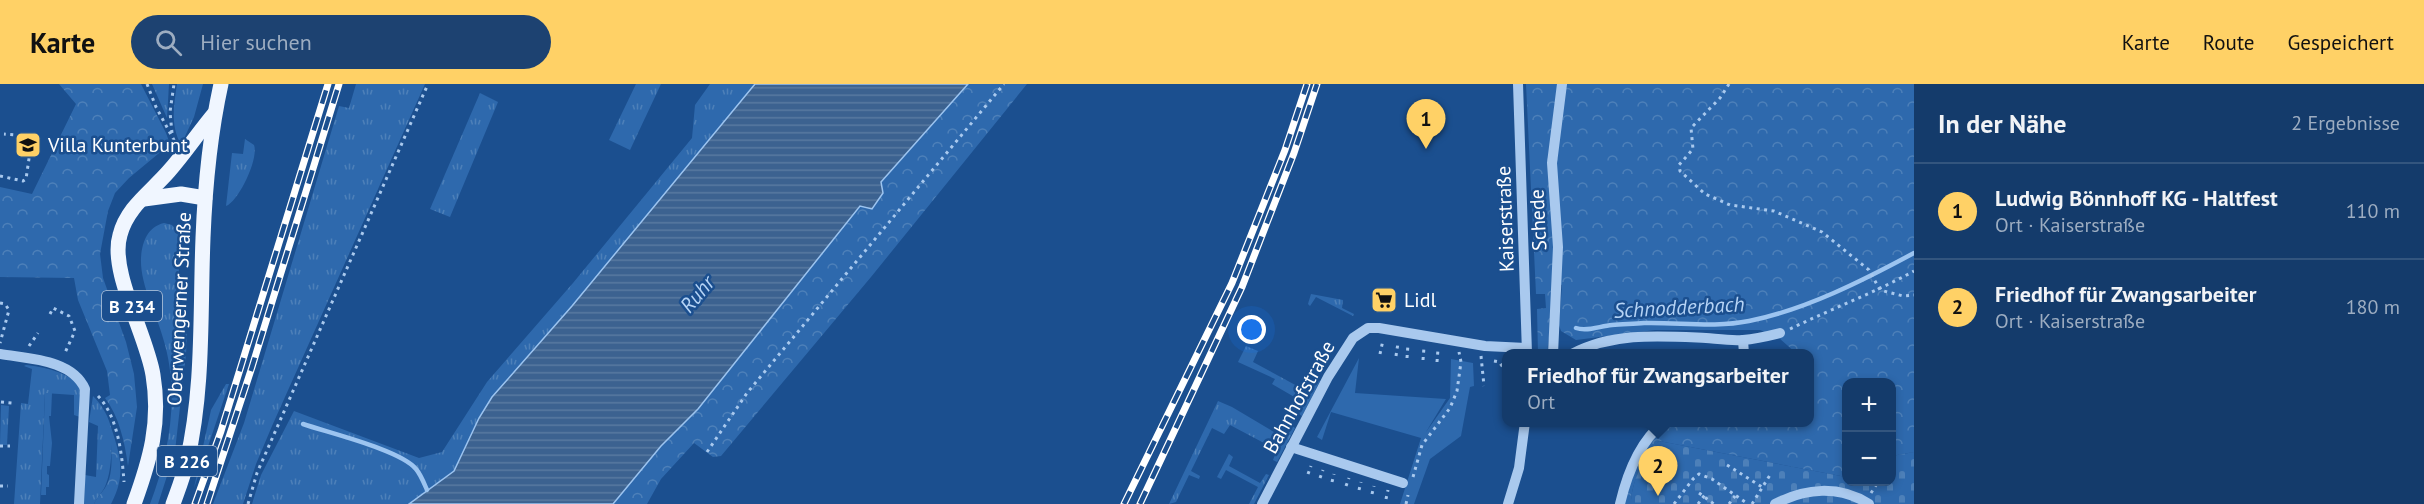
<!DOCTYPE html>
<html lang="de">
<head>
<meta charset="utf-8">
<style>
	body { margin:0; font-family:"PT Sans",sans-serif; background:#1d4271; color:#f1f3f6 }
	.controls { position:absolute; right:18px; bottom:18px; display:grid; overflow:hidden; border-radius:12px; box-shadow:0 3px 9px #0003 }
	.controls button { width:54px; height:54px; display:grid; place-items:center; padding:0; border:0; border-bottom:2px solid #33557e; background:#143b6b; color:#f1f3f6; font:30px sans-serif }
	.you { position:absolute; left:1252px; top:246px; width:21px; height:21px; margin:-15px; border:4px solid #fff; border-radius:50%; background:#1a73e8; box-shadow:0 0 0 9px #1a73e833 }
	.badge { display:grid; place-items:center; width:39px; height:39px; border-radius:50%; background:#ffd166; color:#111; font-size:20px; font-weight:700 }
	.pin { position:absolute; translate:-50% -50px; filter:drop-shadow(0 2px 3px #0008) }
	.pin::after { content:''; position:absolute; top:32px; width:21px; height:18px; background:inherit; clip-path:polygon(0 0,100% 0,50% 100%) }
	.popup { position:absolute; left:1502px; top:265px; width:312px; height:78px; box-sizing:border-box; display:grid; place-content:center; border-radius:12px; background:#143b6b; filter:drop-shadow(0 2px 4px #0005); font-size:20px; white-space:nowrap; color:#9dadc1 }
	.popup b { font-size:22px; color:#f1f3f6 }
	.popup::after { content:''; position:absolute; left:50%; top:100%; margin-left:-12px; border:12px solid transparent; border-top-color:#143b6b }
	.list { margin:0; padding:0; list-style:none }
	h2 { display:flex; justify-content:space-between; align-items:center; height:78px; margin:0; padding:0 24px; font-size:26px }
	h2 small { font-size:20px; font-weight:400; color:#9dadc1 }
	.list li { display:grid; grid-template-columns:39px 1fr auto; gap:18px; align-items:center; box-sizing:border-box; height:96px; padding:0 24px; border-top:2px solid #33557e }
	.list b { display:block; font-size:22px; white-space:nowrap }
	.list p { margin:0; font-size:20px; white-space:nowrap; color:#9dadc1 }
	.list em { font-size:20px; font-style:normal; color:#9dadc1 }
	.icon { flex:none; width:33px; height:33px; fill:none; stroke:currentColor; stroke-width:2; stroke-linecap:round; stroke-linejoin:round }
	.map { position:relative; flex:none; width:1914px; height:420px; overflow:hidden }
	header { display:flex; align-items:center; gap:36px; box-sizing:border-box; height:84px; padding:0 30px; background:#ffd166; color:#111 }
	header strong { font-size:28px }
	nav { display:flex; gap:33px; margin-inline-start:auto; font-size:21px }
	.search { width:420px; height:54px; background:#1d4271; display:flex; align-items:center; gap:15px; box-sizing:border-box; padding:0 21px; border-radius:33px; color:#9dadc1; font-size:22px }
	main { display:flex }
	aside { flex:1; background:#143b6b }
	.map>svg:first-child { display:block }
	.grass { fill:url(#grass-tufts) }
	.forest { fill:url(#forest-crowns) }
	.cemetery { fill:url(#cemetery-stones) }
	.green { fill:#2e69ad }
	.water { fill:url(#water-rules); stroke:#9cc4f0; stroke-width:1.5 }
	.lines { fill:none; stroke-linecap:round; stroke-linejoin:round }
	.stream { stroke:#9cc4f0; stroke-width:4.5 }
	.path { stroke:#a9c9ee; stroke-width:3; stroke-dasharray:3 4.5; stroke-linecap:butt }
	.minor { stroke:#a9c9ee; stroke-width:10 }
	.major { stroke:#f0f6ff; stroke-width:15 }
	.rail-casing { stroke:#fff; stroke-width:7 }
	.rail { stroke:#1b4f8f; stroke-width:4.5; stroke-dasharray:14; stroke-linecap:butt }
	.labels { text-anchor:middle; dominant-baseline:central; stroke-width:5; stroke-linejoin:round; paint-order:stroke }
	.shield { fill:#1b4f8f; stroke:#bbcadd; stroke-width:1.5 }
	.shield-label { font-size:18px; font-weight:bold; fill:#fff }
	.poi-label { font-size:20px; fill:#fff; stroke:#1b4f8f; text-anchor:start }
	.street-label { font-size:20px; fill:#fff; stroke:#1b4f8f }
	.water-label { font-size:21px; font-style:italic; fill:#b5d3f5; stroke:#1b4f8f }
</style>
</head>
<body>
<header>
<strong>Karte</strong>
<div class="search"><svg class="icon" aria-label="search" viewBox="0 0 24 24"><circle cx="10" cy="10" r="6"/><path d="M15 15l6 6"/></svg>Hier suchen</div>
<nav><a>Karte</a><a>Route</a><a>Gespeichert</a></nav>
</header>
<main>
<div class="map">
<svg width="1914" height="420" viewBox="0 0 1914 420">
	<defs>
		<pattern id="grass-tufts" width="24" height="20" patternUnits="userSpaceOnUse" patternTransform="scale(1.5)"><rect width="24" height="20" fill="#2e69ad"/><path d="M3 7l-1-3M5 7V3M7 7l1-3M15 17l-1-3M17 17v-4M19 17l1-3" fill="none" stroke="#4d80b9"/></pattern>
		<pattern id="forest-crowns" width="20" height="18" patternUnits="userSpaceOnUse" patternTransform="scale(1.5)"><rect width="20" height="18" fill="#2e69ad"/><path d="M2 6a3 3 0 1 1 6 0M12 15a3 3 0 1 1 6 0" fill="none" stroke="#4d80b9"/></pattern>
		<pattern id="cemetery-stones" width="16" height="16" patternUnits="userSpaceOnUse" patternTransform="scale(1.5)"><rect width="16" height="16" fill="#2e69ad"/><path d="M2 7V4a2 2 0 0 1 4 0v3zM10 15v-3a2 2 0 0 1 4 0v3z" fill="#4d80b9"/></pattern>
		<pattern id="water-rules" width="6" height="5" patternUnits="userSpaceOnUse" patternTransform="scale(1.5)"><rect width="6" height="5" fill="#3c6290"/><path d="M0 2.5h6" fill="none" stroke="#597aa1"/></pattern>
	</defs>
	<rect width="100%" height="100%" fill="#1b4f8f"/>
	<!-- grass -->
	<g class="grass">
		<path d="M152,0H169L167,34Z"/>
		<path d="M177,0H203L194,33L181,61C170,40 174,22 177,0Z"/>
		<path d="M356,0H425L272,342L256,380L243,420H213L244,339L339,22L349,24Z"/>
		<path d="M636,0H661L630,66L609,56Z"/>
		<path d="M710,0H755L572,222L492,313L479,335L454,387L409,420H252L261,391L294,327L419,374L442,368L487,298L573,199L692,54L695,21Z"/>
		<path d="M480,9L498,18L450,133L430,125Z"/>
		<path d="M245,55L254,61C259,74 239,117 226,122L232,69L243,70Z"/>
		<path d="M164,139L172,141L180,151L178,211L182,238L187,251L186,270L175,367L158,420H150C170,368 180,308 163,254C156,228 140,201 141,174C142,159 147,143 164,139Z"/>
		<path d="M1311,210L1343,216L1342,224L1354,230L1353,232L1316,213L1310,222L1308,220Z"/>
		<path d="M1246,262L1258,267L1253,278L1310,309L1317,296L1320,297L1302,332L1297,329L1303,318L1272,300L1275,295L1238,278Z"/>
		<path d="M26,281C40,282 73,289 79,303C83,311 80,323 80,333L74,331V311L45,309L40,420H14L21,319L28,320L32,285L24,282Z"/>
		<path d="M226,300H229L194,404L211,326Z"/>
		<path d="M93,312C100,319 107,329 110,340C113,354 112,386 106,400C104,407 97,413 94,420H84L85,391L96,393L98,342L89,338Z"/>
		<path d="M1218,317L1232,323L1284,354L1291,341L1295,344L1277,378L1273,376L1277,366L1230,341L1224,350L1212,344L1191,387L1200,392L1199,395L1189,391L1176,418L1169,420Z"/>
		<path d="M1,321L9,322L7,361H0Z"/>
		<path d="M1229,370L1233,373L1229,382L1260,399L1266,390L1269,391L1254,420H1249L1258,403L1226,386L1221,395L1217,393Z"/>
	</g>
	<!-- forest -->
	<g class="forest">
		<path d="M59,0H141L166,49L170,60L129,94L115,109L108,127L100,170L103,194L126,258L134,290L137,323L128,382C125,359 119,332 105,314L110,311L107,287L78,216L74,194L0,193V103L32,110L76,20Z"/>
		<path d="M968,0H1027L871,193L721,372L713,373L694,359L661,395L647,420H613L661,362L698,325L860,122L872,124L883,109L881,98Z"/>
		<path d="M1526,0H1914V368L1892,372V298H1846V393L1659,357C1645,376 1631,396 1631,420H1623C1633,383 1642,366 1669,339L1810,338V292L1814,286L1810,282V270L1796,269L1779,254L1760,246H1655L1576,256L1561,247L1559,241L1562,201L1556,199L1547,269H1538L1537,225L1546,224L1545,210H1536Z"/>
		<path d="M110,340C120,371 127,390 111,420H94C97,413 101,410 105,404C116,388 110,359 110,340Z"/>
	</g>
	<!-- cemetery -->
	<path class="cemetery" d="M1659,357L1846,393V398H1892V372L1914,368V420H1631C1631,398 1644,373 1659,357Z"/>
	<!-- green -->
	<g class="green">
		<path d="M1359,274L1355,309L1446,315L1426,348L1450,314L1451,275L1473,279L1474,302L1470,303L1461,352L1430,375L1414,420H1400L1421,354L1331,328L1322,356L1317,353Z"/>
		<path d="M45,309H52L51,332H49L52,359L50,382H47V390L49,391V403H46V411H41Z"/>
	</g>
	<!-- water -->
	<path class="water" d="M755,0H968L881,98L883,109L872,125L860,122L698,325L661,362L613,420H409L454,387L479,334L492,313L572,222Z"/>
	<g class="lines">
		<!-- stream -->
		<g class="stream">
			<path d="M1576,244C1587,248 1600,242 1612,241C1622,240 1633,240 1644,239C1679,238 1714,244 1749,237C1805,226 1864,196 1914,169"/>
			<path d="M303,340C329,349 401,366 416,385C421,391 424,399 427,406"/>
		</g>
		<!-- path -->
		<g class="path">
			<path d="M147,0L156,23L175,58"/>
			<path d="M1729,0L1720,14L1691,44L1693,65L1679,81L1680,87L1705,110L1730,121L1774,127L1822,148L1869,186L1880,206L1903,212L1914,211"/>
			<path d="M172,49L170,28L174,0"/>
			<path d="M0,92L23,97L26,95L31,61L17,51L4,50"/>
			<path d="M1384,216L1394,219"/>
			<path d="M0,219L5,220L9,226L0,259"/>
			<path d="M50,230L53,224L69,232L75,247L64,271"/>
			<path d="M1790,245C1831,225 1874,209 1914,187"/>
			<path d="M29,262L38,249"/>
			<path d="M1380,270L1383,256"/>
			<path d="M1396,272L1398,259"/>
			<path d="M1481,272L1484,302"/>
			<path d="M1407,274L1408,260"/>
			<path d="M1423,276L1424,263"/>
			<path d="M1494,277L1499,278L1506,287"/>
			<path d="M1437,278L1438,265"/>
			<path d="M98,312C118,333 122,370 124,398"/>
			<path d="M1,318L12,319"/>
			<path d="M0,362H10"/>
			<path d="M707,368L747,309L1004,0"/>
			<path d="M1727,381L1762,403"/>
			<path d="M1308,390L1311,382"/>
			<path d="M1413,393L1422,361L1450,324L1457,307L1461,278L1459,268"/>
			<path d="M1320,394L1323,386"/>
			<path d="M1332,398L1334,390"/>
			<path d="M0,402H8"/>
			<path d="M1346,402L1349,394"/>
			<path d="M1359,406L1361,398"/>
			<path d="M1699,409L1714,420"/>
			<path d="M1871,409L1878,398"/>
			<path d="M1372,410L1374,402"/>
			<path d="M1386,415L1388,406"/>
			<path d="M248,420L257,389L286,323L428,0"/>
			<path d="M1406,420L1408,411"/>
			<path d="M1674,420L1693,395L1699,390L1712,395L1748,420"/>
			<path d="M1698,420L1707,408"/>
			<path d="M1729,420L1735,412"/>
			<path d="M1752,420L1770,391"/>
		</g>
		<!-- minor -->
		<g class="minor">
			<path d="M1518,0L1527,269"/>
			<path d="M1743,256L1744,270"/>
			<path d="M0,270C28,275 72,275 85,305L79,420"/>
			<path d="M1553,270L1558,163L1552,79L1562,0"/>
			<path d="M1572,270C1613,248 1661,252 1706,254C1718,255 1731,257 1743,256C1755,255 1768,252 1780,249"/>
			<path d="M1291,363L1403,399"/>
			<path d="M1262,420L1328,293L1353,254L1368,244H1379L1485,262L1526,264"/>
			<path d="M1508,420L1519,384L1525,338"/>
			<path d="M1620,420C1627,390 1639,358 1664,338"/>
			<path d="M1775,420C1805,404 1839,401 1869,420"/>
		</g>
		<!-- major -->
		<g class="major">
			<path d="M144,115L181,110L205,114"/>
			<path d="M134,420C150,376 161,339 153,291C147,252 109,187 120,151C127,123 151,108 169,87C185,69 198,49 214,30"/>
			<path d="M173,420C178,406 184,391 187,377C204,304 200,228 203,154C205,103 210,50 221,0"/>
		</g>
		<!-- rail casing -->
		<g class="rail-casing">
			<g id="rail">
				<path d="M195,420L221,347L328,0"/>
				<path d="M207,420L252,283L339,0"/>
				<path d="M1124,420L1232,199L1285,66L1307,0"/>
				<path d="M1140,420L1242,203L1294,69L1317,0"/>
			</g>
		</g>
		<!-- rail -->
		<use href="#rail" class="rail"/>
	</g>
	<!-- icons -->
	<defs>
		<g id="school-square" transform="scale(1.35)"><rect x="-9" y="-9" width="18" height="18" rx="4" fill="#ffd166" stroke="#1b4f8f"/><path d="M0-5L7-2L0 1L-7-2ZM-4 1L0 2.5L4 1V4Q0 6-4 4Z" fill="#111"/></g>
		<g id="supermarket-square" transform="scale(1.35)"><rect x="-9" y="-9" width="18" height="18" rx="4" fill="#ffd166" stroke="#1b4f8f"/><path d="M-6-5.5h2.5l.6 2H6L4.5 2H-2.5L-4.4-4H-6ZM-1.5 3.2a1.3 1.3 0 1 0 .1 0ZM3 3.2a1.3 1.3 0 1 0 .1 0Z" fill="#111"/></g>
	</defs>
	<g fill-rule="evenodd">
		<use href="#school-square" x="28" y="61"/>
		<use href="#supermarket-square" x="1384" y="216"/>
	</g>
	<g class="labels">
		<!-- shield labels -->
		<g class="shield">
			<rect x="102" y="207" width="60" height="30" rx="4.5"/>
			<rect x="157" y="362" width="60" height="30" rx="4.5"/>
		</g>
		<g class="shield-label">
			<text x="132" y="222">B 234</text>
			<text x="187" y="377">B 226</text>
		</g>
		<!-- poi labels -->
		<g class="poi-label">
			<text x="48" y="61">Villa Kunterbunt</text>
			<text x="1404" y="216">Lidl</text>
		</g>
		<!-- street labels -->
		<g class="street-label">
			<text transform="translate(1505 135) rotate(-92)">Kaiserstraße</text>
			<text transform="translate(1538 136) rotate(-93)">Schede</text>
			<text transform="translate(179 225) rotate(-87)">Oberwengerner Straße</text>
			<text transform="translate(1299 313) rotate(-61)">Bahnhofstraße</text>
		</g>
		<!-- water labels -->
		<g class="water-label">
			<text transform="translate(697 210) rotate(-50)">Ruhr</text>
			<text transform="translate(1679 223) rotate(-3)">Schnodderbach</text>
		</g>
	</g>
</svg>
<div class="controls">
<button>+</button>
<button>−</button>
</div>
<div class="you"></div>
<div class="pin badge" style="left:1426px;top:65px">1</div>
<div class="pin badge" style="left:1658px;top:412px">2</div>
<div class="popup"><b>Friedhof für Zwangsarbeiter</b>Ort</div>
</div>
<aside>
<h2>In der Nähe<small>2 Ergebnisse</small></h2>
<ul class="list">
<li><span class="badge">1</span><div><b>Ludwig Bönnhoff KG - Haltfest</b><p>Ort · Kaiserstraße</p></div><em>110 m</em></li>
<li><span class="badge">2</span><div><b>Friedhof für Zwangsarbeiter</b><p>Ort · Kaiserstraße</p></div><em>180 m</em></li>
</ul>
</aside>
</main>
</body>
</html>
